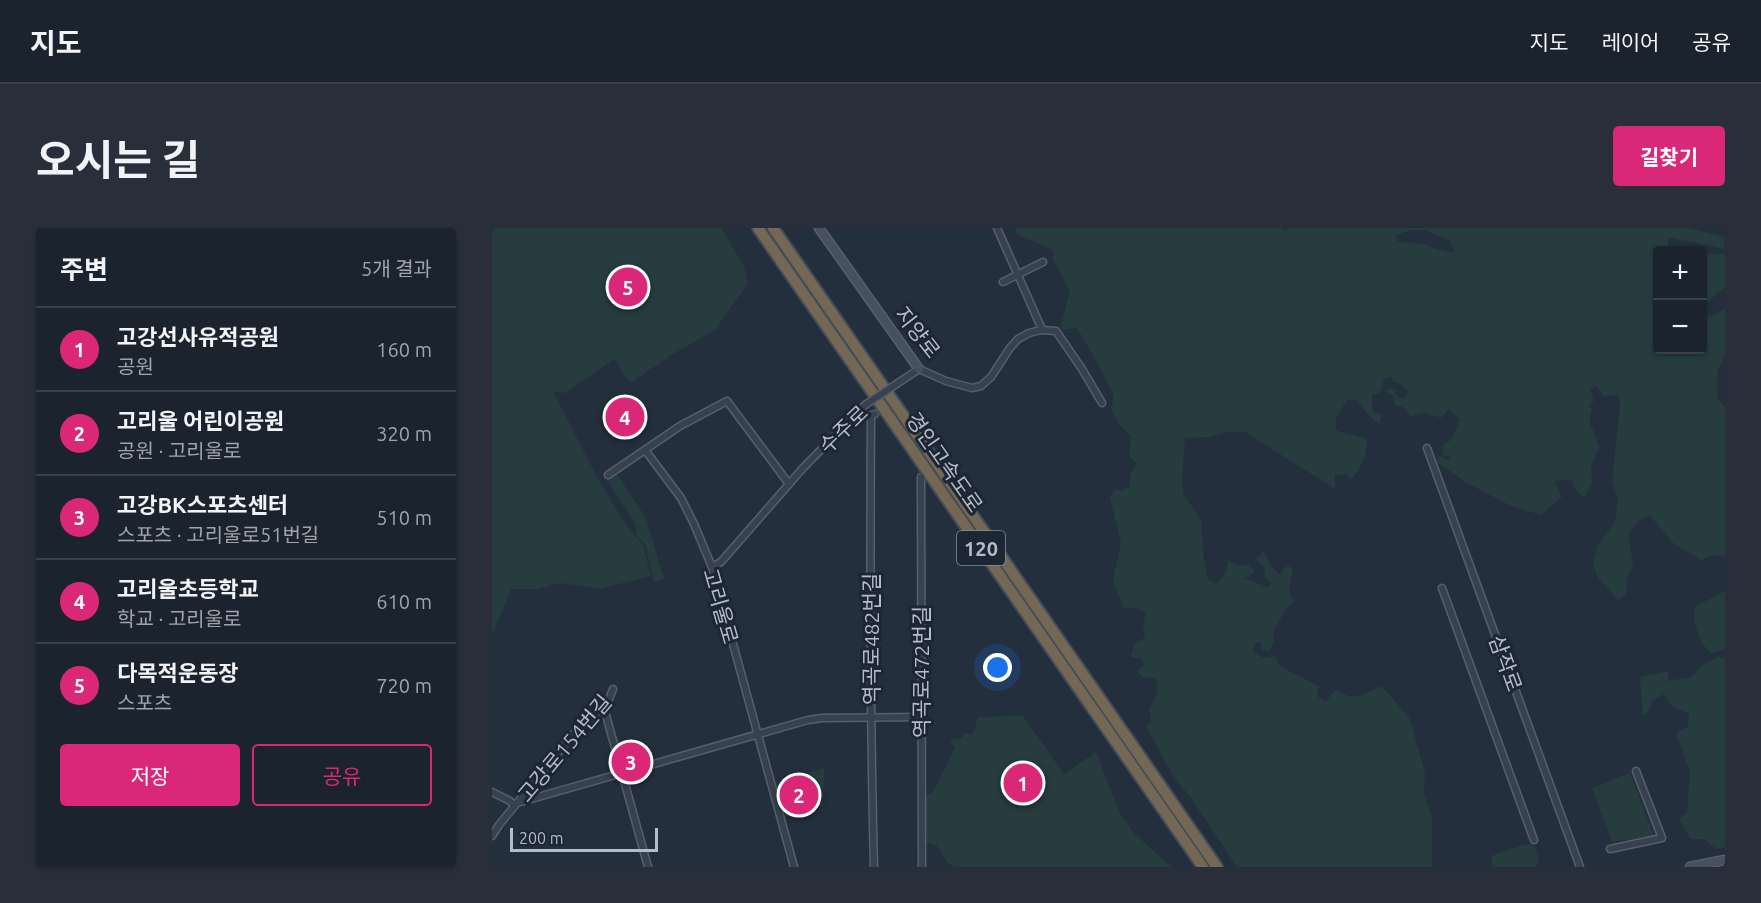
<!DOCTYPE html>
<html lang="ko">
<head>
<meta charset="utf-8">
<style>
	body { margin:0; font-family:Ubuntu,"Noto Sans KR",sans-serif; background:#282f3a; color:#f1f3f6 }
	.controls { position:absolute; right:18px; top:18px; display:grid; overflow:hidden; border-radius:6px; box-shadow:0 2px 4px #0004 }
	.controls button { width:54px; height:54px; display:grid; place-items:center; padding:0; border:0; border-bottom:2px solid #39404a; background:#1b232e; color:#f1f3f6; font:30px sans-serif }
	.scale { position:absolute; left:18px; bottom:15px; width:148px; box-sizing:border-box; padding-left:6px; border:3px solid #b4bcc9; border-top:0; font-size:16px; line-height:21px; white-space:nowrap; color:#b4bcc9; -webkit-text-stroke:4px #1d2633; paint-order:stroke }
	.you { position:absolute; left:506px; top:440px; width:21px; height:21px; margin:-15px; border:4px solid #fff; border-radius:50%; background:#1a73e8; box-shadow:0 0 0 9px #1a73e833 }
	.badge { display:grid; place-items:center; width:39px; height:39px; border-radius:50%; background:#db2777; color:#fff; font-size:20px; font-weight:700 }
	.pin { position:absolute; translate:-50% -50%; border:3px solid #fff; box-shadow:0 2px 6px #0006 }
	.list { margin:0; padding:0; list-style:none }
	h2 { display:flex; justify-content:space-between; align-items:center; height:78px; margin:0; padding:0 24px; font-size:26px }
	h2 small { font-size:20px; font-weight:400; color:#a0a4aa }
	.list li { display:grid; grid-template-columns:39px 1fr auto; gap:18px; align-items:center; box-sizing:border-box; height:84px; padding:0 24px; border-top:2px solid #39404a }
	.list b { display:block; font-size:22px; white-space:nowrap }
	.list p { margin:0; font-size:20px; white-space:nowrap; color:#a0a4aa }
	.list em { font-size:20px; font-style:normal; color:#a0a4aa }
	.actions { display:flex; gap:12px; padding:18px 24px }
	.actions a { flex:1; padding:14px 0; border:2px solid #db2777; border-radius:6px; text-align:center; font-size:21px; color:#db2777 }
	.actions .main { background:#db2777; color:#fff }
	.map { position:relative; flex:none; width:1233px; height:639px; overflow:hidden; border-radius:6px }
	header { display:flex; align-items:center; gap:36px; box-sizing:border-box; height:84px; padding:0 30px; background:#1b232e; border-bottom:2px solid #39404a }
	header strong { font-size:28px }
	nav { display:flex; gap:33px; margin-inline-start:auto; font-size:21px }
	.intro { display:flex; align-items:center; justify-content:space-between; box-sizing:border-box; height:144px; padding:0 36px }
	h1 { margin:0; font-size:42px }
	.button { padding:15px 27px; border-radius:6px; background:#db2777; color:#fff; font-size:21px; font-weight:700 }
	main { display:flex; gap:36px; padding:0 36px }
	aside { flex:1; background:#1b232e; border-radius:6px; box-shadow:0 2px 4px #0004 }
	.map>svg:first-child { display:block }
	.green { fill:#263c3f; fill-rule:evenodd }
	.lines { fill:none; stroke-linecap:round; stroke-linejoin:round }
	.street-casing { stroke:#565f6c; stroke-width:9 }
	.secondary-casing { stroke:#565f6c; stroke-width:11 }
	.highway-casing { stroke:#434c59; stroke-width:14 }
	.street { stroke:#38414e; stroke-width:6 }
	.secondary { stroke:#465061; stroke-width:8 }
	.highway { stroke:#746855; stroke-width:10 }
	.street-bridge-casing { stroke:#565f6c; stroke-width:9; stroke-linecap:butt }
	.street-bridge { stroke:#38414e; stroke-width:6 }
	.labels { text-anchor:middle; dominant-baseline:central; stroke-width:6; stroke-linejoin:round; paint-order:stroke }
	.shield { fill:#1d2633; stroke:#878f9c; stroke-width:1.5 }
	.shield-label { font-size:20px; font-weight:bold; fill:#b4bcc9 }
	.street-label { font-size:21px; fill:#b4bcc9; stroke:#1d2633 }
</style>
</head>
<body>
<header>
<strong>지도</strong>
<nav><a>지도</a><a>레이어</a><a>공유</a></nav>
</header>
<div class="intro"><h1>오시는 길</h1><a class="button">길찾기</a></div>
<main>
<aside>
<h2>주변<small>5개 결과</small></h2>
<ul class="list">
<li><span class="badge">1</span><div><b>고강선사유적공원</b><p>공원</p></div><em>160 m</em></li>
<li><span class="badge">2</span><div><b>고리울 어린이공원</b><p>공원 · 고리울로</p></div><em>320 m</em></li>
<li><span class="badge">3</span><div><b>고강BK스포츠센터</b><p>스포츠 · 고리울로51번길</p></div><em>510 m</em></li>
<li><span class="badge">4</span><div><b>고리울초등학교</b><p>학교 · 고리울로</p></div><em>610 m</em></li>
<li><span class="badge">5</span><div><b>다목적운동장</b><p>스포츠</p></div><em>720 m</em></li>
</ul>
<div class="actions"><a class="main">저장</a><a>공유</a></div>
</aside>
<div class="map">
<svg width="1233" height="639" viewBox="0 0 1233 639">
	<rect width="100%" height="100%" fill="#242f3e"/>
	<!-- green -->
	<g class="green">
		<path d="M0,0H229L252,38L256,55L223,102L181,126L138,155L122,131L73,165L61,163L106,251L132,294L151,317L159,348L107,361L68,355L47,361H19L0,407Z"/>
		<path d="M523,0H791L792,3L796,0H1197L1229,8L1233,11L1232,21L1176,9V20L1188,22H1166V122H1210L1211,89L1221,88L1233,80V127L1225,144V171L1233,179V328L1221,327L1209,332L1181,315L1158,288L1147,292L1136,307L1141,336L1135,350L1134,366L1126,372L1106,350L1101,335L1106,316L1123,294L1126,273L1120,254L1128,179L1127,167L1111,168L1105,158L1098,161L1102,173L1097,177L1100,181L1098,187V199L1102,203L1107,220L1099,238L1100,256L1092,270L1082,260L1080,252L1062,253L1070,269L1049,287L1017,277L975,255L945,234L946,228L957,232L958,229L950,227L952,216L959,212L968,191L956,181L949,190L932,185L919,188L911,179L904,178L901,168L892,163L899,160L905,163L902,165L911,171L917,165L909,156L901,154L900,149L892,151L888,165L880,167V183L890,187L887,196L879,190L864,172H855L844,190V202C856,208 864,205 875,212C875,226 869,241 859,252L854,246L843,247V261L753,204H737L717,209L693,210L690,252L691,266L709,291L712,332L716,351L724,356L733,345L737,332L746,338L756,336L763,343L758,348L751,350L776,359L779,355L773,350V341L764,330L772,323L779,338L787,346L795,338L801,340L797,363L802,374L794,381L781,404L782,413L778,423L770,422L768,414L763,415L761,424L772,430L783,428L788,438L828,459L825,463L826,469L834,473L844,461L858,469L870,467L890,458L918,491L933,544L932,565L940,590V639H745L699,570L682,549L654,499L659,494L657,480L665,467V452L661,449L651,450L645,443L654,436L648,430L639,429L642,417L653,409L651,397L654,384L642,380L631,379L621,352L629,314L618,269L623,261L628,263L637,259L639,245L645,237L637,227L639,208L626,195L619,181L622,168L603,131L585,100L571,102L569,96L578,63L561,32V22L525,6ZM918,2H933L958,13L963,25L941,20L933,16L906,14L903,8Z"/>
		<path d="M1233,25V59L1217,73H1211V27Z"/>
		<path d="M121,240L154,290L172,351L162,354L153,316L144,307V296L111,246Z"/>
		<path d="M1233,363V421L1220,425C1208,419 1198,390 1204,378Z"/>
		<path d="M1226,429L1233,430V619L1224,621L1212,611H1198L1187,590L1195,585L1198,544L1184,505L1196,499L1197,485L1180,479L1172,466L1160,473L1156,484L1151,488L1148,449L1177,443L1175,453L1199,449L1210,438Z"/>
		<path d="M531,488L572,546L604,524L627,584L643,606L679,639H463L457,636L444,617L433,614L434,567L441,564L463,520L457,512L470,510L471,506H481L486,489Z"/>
		<path d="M332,540L331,578L289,590L280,556Z"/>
		<path d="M1138,545L1162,608L1120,614L1100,560Z"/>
		<path d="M1033,616L1042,617L1047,631L1044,639H1001L999,628Z"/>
	</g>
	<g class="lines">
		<!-- street casing -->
		<g class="street-casing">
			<g id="street">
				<path d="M505,0L549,99V102"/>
				<path d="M511,54L551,34"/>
				<path d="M406,155L427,141L454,153L480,160L489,158L499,149L518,120L526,111L537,105L549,102L564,103L590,141L610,175"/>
				<path d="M935,220L1088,639"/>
				<path d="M153,222L189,270L202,296L220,339L302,639"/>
				<path d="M116,247L188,198L235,173L297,256"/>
				<path d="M429,249L430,639"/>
				<path d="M220,339L229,334L311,240L373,177"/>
				<path d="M950,360L1042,612"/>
				<path d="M112,480L156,639"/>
				<path d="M0,564L18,573L22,578"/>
				<path d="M25,575L316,492L330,490L429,489"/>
				<path d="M0,608L7,597L88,498L112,480L116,474L121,461"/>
				<path d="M1118,621L1170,610L1144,543"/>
				<path d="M382,639C378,489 378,338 379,187L383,186"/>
			</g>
		</g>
		<!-- secondary casing -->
		<g class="secondary-casing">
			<g id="secondary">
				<path d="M327,0L427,141"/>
				<path d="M1198,639L1233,632"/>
			</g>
		</g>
		<!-- highway casing -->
		<g class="highway-casing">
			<g id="highway">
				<path d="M266,0L711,639"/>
				<path d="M281,0L725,639"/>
			</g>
		</g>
		<!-- street -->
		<use href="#street" class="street"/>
		<!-- secondary -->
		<use href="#secondary" class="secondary"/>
		<!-- highway -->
		<use href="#highway" class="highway"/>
		<!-- street-bridge casing -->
		<g class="street-bridge-casing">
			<path id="street-bridge" d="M373,177L406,155"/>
		</g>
		<!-- street-bridge -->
		<use href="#street-bridge" class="street-bridge"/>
	</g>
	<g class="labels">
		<!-- shield labels -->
		<rect class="shield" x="465" y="303" width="48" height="34" rx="4.5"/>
		<g class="shield-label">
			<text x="489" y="320">120</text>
		</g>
		<!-- street labels -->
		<g class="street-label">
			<text transform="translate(426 104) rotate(52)">지양로</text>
			<text transform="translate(351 201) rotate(-44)">수주로</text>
			<text transform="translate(453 234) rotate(55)">경인고속도로</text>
			<text transform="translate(229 378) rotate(74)">고리울로</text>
			<text transform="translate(379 411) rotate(-90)">역곡로482번길</text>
			<text transform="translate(1014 435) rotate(70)">삼작로</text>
			<text transform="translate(429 444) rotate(-90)">역곡로472번길</text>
			<text transform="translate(72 520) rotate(-50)">고강로154번길</text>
		</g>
	</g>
</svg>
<div class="controls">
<button>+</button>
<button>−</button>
</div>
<div class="scale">200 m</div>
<div class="you"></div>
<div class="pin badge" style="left:531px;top:555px">1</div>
<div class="pin badge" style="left:307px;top:567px">2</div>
<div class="pin badge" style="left:139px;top:534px">3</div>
<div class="pin badge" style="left:133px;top:189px">4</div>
<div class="pin badge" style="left:136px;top:59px">5</div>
</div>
</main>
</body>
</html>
